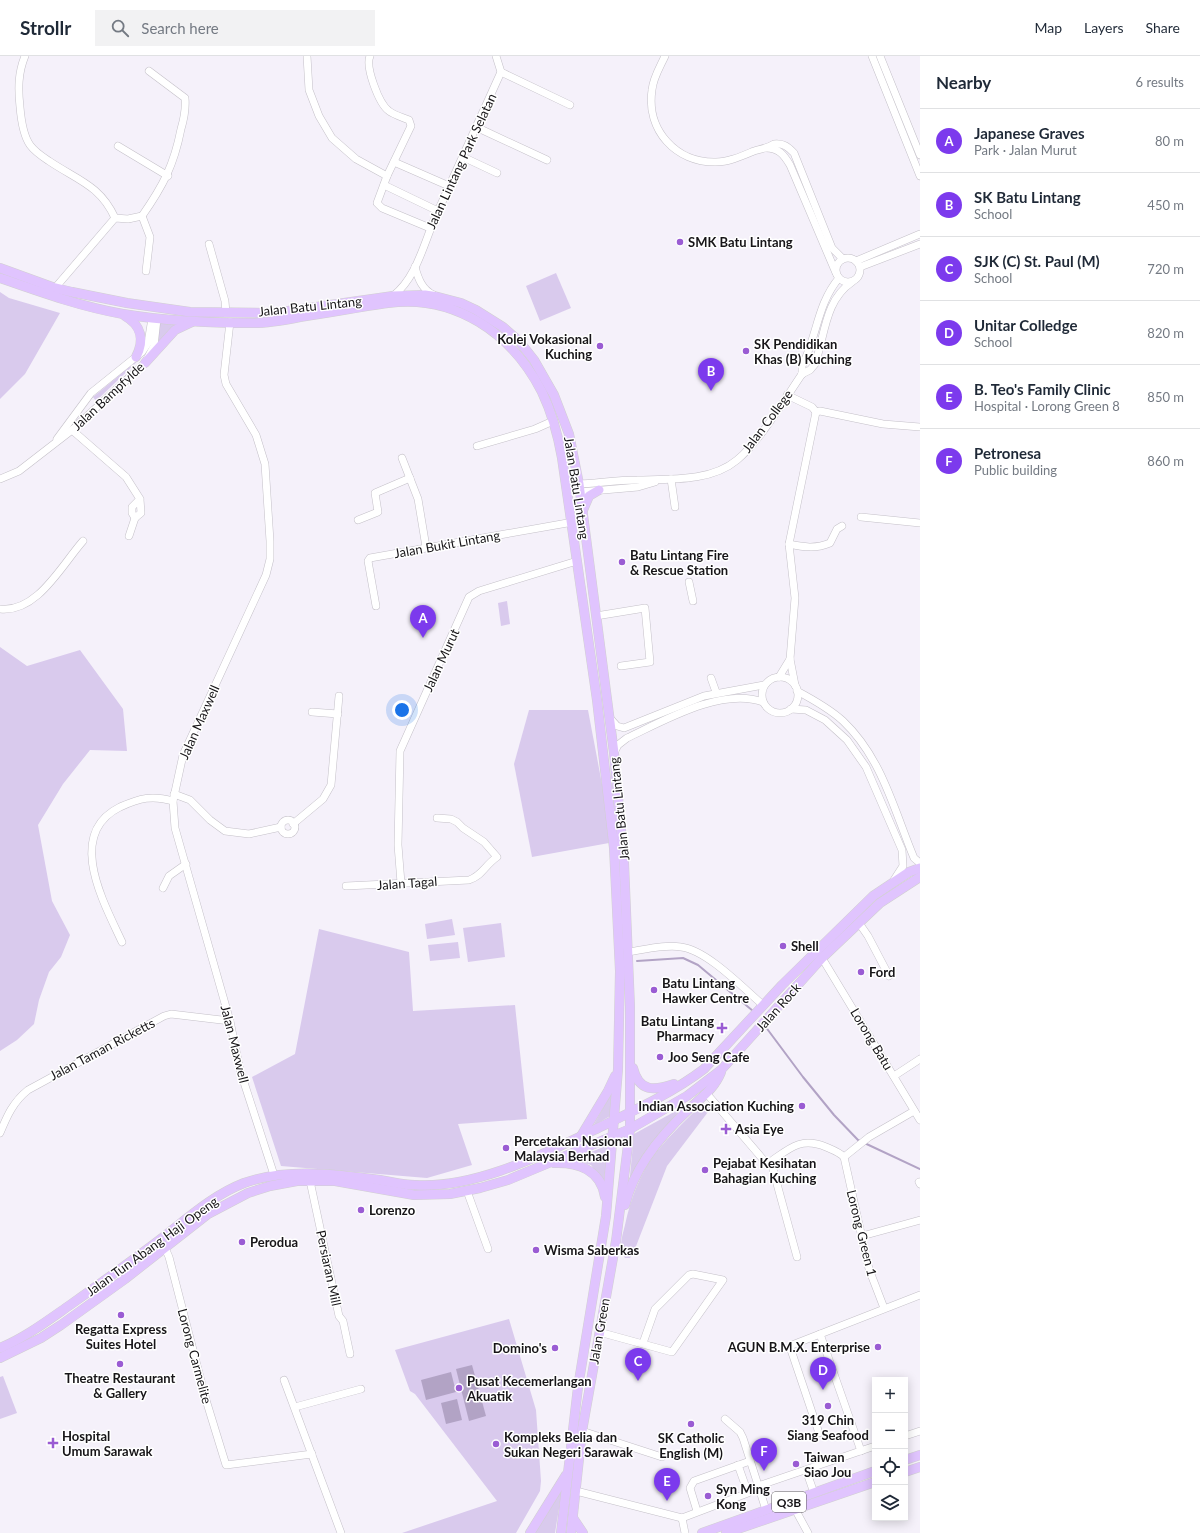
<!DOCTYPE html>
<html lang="en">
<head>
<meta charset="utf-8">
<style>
	body { margin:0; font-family:Lato,sans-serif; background:#f2f2f3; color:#1f2937 }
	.controls { position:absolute; right:12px; bottom:12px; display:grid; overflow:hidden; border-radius:0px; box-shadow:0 2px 10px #0003 }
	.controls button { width:36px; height:36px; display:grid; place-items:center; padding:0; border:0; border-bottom:1px solid #e0e1e3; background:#fff; color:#1f2937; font:20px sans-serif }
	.you { position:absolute; left:402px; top:654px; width:14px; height:14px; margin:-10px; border:3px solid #fff; border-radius:50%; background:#1a73e8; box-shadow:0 0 0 6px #1a73e833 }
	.badge { display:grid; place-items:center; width:26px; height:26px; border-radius:50%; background:#7c3aed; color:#fff; font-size:13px; font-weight:700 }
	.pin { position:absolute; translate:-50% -33px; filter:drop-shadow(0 1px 2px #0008) }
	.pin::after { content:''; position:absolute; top:21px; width:14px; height:12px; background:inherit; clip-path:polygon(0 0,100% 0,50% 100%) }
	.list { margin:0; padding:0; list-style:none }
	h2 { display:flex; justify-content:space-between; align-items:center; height:52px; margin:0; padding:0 16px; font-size:17px }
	h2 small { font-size:13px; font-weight:400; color:#747a83 }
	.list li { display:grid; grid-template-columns:26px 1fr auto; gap:12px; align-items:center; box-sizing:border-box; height:64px; padding:0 16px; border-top:1px solid #e0e1e3 }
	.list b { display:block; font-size:15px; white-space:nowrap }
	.list p { margin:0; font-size:13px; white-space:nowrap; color:#747a83 }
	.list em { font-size:13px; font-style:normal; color:#747a83 }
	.icon { flex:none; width:22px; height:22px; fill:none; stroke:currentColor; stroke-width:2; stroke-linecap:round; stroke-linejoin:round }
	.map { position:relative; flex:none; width:920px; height:1477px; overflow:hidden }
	header { display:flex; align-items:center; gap:24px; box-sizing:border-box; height:56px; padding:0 20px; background:#fff; border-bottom:1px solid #e0e1e3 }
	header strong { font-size:19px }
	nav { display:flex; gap:22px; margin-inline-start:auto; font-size:14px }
	.search { width:280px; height:36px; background:#f2f2f3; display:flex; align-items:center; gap:10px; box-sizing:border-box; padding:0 14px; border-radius:0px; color:#747a83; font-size:15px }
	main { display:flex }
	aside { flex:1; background:#fff }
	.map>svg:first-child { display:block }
	.green { fill:#d9caed }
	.water { fill:#b2a3c5 }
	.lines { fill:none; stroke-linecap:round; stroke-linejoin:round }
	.stream { stroke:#b2a3c5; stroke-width:2 }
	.minor-casing { stroke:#c4c0c8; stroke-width:8 }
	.major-casing { stroke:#d1d0d1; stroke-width:10 }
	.minor { stroke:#fff; stroke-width:7 }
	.major { stroke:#e0c4fe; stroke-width:9 }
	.poi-dot { fill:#9a5cd3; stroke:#fff; stroke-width:1.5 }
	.labels { text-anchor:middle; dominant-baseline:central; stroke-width:3; stroke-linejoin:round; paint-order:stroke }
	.shield { fill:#fff; stroke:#5d5b5d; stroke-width:1 }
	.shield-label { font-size:12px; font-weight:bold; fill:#171518 }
	.street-label { font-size:13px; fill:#171518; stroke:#fff }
	.poi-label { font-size:13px; font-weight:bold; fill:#171518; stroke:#fff; text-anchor:start }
</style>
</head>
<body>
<header>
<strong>Strollr</strong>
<div class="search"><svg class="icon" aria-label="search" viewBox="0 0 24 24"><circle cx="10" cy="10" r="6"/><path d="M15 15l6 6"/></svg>Search here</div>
<nav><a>Map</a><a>Layers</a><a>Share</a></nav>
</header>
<main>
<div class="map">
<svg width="920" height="1477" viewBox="0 0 920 1477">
	<rect width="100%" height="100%" fill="#f5f1fa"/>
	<!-- green -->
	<g class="green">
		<path d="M556,217L571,252L540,265L526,230Z"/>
		<path d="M0,236L9,242L60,257L25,318L0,343Z"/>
		<path d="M160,266L179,268L157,290Z"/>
		<path d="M144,299L96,345L93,341Z"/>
		<path d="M507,545L510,568L501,570L498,547Z"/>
		<path d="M0,591L27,610L80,594L123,653L127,695L90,694L63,728L38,769L52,845L70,879L61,901L49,916L39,944L34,968L17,984L0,995Z"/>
		<path d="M529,654H588L605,744L609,787L532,801L514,708Z"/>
		<path d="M452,863L455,879L427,883L425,868Z"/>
		<path d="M501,867L505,901L468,906L463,872Z"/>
		<path d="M319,873L409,896L413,955L515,949L527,1063L458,1068L472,1109L427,1122L281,1110L252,1021L295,998Z"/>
		<path d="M458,886L460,902L430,905L428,889Z"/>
		<path d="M611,1038L612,1059L593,1070Z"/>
		<path d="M703,1047L711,1052L667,1110L633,1198L630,1202H625C618,1192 622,1181 625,1169C630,1144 641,1114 658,1094C672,1077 688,1062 703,1047Z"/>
		<path d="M683,1051C661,1075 640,1098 629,1130L634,1078Z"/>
		<path d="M608,1089L604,1126L591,1109L572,1104Z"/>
		<path d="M509,1263L536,1354L541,1425L540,1435L516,1477H402L497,1445L415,1338L410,1335L395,1294Z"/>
		<path d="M3,1320L17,1357L0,1363V1321Z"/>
		<path d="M562,1434L555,1477H535Z"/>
	</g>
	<!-- water -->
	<g class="water">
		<path d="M472,1309L486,1360L469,1365L456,1313Z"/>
		<path d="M451,1316L456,1336L426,1344L421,1324Z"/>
		<path d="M457,1343L462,1364L446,1368L441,1347Z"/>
	</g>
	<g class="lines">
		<!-- stream -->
		<g class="stream">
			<path d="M637,905L683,902L698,909L753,955"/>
			<path d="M765,970L803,1021L834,1059L858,1084L920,1113"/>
		</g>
		<!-- minor casing -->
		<g class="minor-casing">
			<g id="minor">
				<path d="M25,0C18,17 18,33 20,51C21,63 23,79 30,89C35,96 43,101 49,105C77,124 100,129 115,162"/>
				<path d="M307,0L309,34L319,60L332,82L356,103L387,120"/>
				<path d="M370,0C365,11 379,48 389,55C394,59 402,61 409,64L411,70L387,120L377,147L382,152L430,172"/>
				<path d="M665,0C660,11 653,22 652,34C646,74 676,107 716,106C729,106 742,100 754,95C761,93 768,92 774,88C784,87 788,91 794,97L832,192L843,203"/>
				<path d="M872,0L920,120"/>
				<path d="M880,0L920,99"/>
				<path d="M501,16L570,49"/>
				<path d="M476,71L547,104"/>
				<path d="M118,90L168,120"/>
				<path d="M766,92C779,92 784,99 790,109L836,217"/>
				<path d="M463,101L497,117"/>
				<path d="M394,106L449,130"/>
				<path d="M384,129L438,155"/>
				<path d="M142,160L150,181L146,215"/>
				<path d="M209,188L225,245L226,257"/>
				<circle cx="848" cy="214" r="12"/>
				<path d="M856,205L920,178"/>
				<path d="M415,211C418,222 422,234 434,239"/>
				<path d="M860,211L920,188"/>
				<path d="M55,232L115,162L128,163L142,160C163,130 174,109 181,73C184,63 186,53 185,42L149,15"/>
				<path d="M393,240C418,221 425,182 438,155C459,108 480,62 501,16L496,0"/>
				<path d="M230,266L224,319L226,328L256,379L265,408L270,485V503L266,519L183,699L173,745L175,772L230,965L240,1014L274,1119"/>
				<path d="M802,318L810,314L815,308C825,279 825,244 852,226"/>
				<path d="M802,318V310C817,281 817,248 839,222"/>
				<path d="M787,339L812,351L816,356"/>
				<path d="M816,356L820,355L883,368L920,371"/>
				<path d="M72,374L126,421L140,443L141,457L135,462L132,457V451L140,443"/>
				<path d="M57,383L91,337L142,296L148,287L152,262"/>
				<path d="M477,390L535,373L553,365"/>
				<path d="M402,402L418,443L426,491"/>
				<path d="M0,423L19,415L72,374L145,307L154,290L157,263"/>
				<path d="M671,423L675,451"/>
				<path d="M579,428C598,427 618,424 637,424C669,423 711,426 737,404C759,386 785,343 802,318"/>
				<path d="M580,436L638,431L655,426"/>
				<path d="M861,461L920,467"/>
				<path d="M358,464L378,456L375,437L410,422"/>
				<path d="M129,480L135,462"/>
				<path d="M789,488C803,491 816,493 830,487L837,473L842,470"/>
				<path d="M689,526L693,545"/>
				<path d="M376,550L368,505L370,502L573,466"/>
				<path d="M0,553C37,557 61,510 83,485"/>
				<path d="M596,560L645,552L650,606L621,610"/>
				<path d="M779,621L790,603"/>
				<circle cx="780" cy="639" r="18"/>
				<path d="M711,622L716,636"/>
				<path d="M795,629L790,603L795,542L789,488L816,356"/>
				<path d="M797,635C812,643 830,653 843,665C882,702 894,754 914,802L920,807"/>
				<path d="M791,653L806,654L825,664L847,684L866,711L902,794L903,810L894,824"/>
				<path d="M312,656L338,658"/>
				<path d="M609,661L617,670L624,672L704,640L764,629"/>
				<path d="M614,697L618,689L627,682C665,664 722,631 763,646"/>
				<path d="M174,738L190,744L210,764L225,775L249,778L281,771"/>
				<circle cx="288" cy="771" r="7"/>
				<path d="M293,768L323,743L331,729L339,640"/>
				<path d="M401,827L398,789L400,695L469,541L479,535L577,505"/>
				<path d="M346,830L469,824C482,820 485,809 497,801L484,786L463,772L457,766L451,763L437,762"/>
				<path d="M163,832L169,820L186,808"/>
				<path d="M859,867L868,880L889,920"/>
				<path d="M122,886C104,847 65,778 120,751C140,742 152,739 173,745"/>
				<path d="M628,896C644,894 664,888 681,891C707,894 743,932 763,949"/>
				<path d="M822,902L920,1064"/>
				<path d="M894,1020L920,1003"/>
				<path d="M707,1038L767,1108C788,1094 799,1080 826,1091C833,1094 839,1096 844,1101L869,1213L884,1252"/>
				<path d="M0,1077C7,1060 13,1046 28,1034L164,960L171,958L230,965"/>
				<path d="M844,1101L869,1081L914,1055"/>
				<path d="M771,1106L797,1201"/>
				<path d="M310,1125L339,1260L343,1265L350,1298"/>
				<path d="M919,1126L920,1128"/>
				<path d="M467,1135L488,1193"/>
				<path d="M862,1180L920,1164"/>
				<path d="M165,1192L169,1201L206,1344L226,1409L312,1398"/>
				<path d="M599,1276L672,1296L723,1224L693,1218L689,1219L655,1253L643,1287"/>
				<path d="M820,1278L861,1395"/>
				<path d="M284,1324L341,1477"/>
				<path d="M295,1351L361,1333"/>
				<path d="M725,1363L740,1376L743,1382L766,1454"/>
				<path d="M582,1375L662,1401"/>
				<path d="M819,1377L790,1291L792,1289L920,1239"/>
				<path d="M905,1380L920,1375"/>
				<path d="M806,1414L814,1437"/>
				<path d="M758,1430L875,1390"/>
				<path d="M576,1435L682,1462L748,1437L738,1409"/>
				<path d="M795,1453L808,1477"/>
				<path d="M697,1455L690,1432L694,1425L750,1405"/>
				<path d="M682,1462L685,1477"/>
			</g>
		</g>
		<!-- major casing -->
		<g class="major-casing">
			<g id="major">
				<path d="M0,212L55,232L72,236L127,247L190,256L274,257L393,240L425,239L438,241L461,247L476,254L503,271L519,285L534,304L554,339L569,378L579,428L614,697L624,807L630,951V1073L616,1185L582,1375L571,1477"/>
				<path d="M0,222C40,236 82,251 123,258C166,265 211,267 254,267C269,267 285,264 300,261C329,257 358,251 388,247C455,238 512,277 542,336C552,357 558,379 562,402L597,644L614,792L620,915L618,1013L606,1160L578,1331L561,1477"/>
				<path d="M125,260C141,269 145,284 136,301"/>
				<path d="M145,307L175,274L192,266"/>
				<path d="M583,454L589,440L599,434"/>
				<path d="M633,1012C639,1036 654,1035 674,1028"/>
				<path d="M581,1080L608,1035L615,1020"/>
				<path d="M554,1107C578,1106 601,1114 605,1141"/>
				<path d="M625,1149C634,1112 662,1078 689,1053C703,1040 714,1033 721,1016"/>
				<path d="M0,1292C26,1281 47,1265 70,1249C101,1227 132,1205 162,1182C188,1162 213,1139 244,1127C286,1112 337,1118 380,1124C392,1126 404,1129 415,1129C475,1133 541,1099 594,1074C631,1056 671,1038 704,1013L782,929L873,840L909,816L920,812"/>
				<path d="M0,1302L41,1282L61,1269L125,1223L208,1158L248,1137L270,1130L297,1125H335L414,1139L450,1138L480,1132L508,1124L630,1073L687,1040L721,1014L822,902L880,847L920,821"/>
				<path d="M905,1404L920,1399"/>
				<path d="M905,1416L920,1411"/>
				<path d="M573,1462L583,1477"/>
				<path d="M530,1477L566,1419"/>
				<path d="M702,1477L875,1415"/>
				<path d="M726,1477L875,1426"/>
			</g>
		</g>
		<!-- minor -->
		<use href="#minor" class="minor"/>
		<!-- major -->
		<use href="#major" class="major"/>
	</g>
	<!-- markers -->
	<g class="poi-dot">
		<circle cx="680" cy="186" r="4"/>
		<circle cx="600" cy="290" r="4"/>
		<circle cx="746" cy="295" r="4"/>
		<circle cx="622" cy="506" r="4"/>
		<circle cx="783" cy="890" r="4"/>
		<circle cx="861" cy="916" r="4"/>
		<circle cx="654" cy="934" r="4"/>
		<path d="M720 966h4v4h4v4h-4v4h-4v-4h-4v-4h4z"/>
		<circle cx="660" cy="1001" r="4"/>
		<circle cx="802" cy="1050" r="4"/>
		<path d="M724 1067h4v4h4v4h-4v4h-4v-4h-4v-4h4z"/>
		<circle cx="506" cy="1092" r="4"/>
		<circle cx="705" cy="1114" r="4"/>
		<circle cx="361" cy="1154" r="4"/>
		<circle cx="242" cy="1186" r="4"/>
		<circle cx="536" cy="1194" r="4"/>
		<circle cx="121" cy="1259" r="4"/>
		<circle cx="878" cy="1291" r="4"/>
		<circle cx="555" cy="1292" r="4"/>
		<circle cx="120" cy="1308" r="4"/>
		<circle cx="459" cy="1332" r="4"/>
		<circle cx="828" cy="1350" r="4"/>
		<circle cx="691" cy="1368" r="4"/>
		<path d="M51 1381h4v4h4v4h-4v4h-4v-4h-4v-4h4z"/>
		<circle cx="496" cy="1388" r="4"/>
		<circle cx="796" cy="1408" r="4"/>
		<circle cx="708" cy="1440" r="4"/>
	</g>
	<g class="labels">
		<!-- shield labels -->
		<rect class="shield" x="772" y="1436" width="34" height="20" rx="3"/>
		<g class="shield-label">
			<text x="789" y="1446">Q3B</text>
		</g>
		<!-- street labels -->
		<g class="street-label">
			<text transform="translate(461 105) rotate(-65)">Jalan Lintang Park Selatan</text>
			<text transform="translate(310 250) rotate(-6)">Jalan Batu Lintang</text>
			<text transform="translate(108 340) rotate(-43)">Jalan Bampfylde</text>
			<text transform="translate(767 365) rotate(-53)">Jalan College</text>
			<text transform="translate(577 432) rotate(81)">Jalan Batu Lintang</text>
			<text transform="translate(447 488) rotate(-10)">Jalan Bukit Lintang</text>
			<text transform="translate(441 604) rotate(-65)">Jalan Murut</text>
			<text transform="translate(199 666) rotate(-66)">Jalan Maxwell</text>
			<text transform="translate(619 753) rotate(-96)">Jalan Batu Lintang</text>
			<text transform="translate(407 827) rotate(-4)">Jalan Tagal</text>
			<text transform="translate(778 951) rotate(-48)">Jalan Rock</text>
			<text transform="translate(872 983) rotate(59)">Lorong Batu</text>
			<text transform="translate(235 988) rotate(76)">Jalan Maxwell</text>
			<text transform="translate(102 993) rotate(-28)">Jalan Taman Ricketts</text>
			<text transform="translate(862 1177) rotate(76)">Lorong Green 1</text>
			<text transform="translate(152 1190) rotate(-36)">Jalan Tun Abang Haji Openg</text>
			<text transform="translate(329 1212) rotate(78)">Persiaran Mill</text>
			<text transform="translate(599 1275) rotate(-80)">Jalan Green</text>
			<text transform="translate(195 1300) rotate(75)">Lorong Carmelite</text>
		</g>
		<!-- poi labels -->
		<g class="poi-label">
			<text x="688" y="186">SMK Batu Lintang</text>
			<text x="592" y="283" text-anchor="end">Kolej Vokasional<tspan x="592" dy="15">Kuching</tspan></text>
			<text x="754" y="288">SK Pendidikan<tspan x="754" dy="15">Khas (B) Kuching</tspan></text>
			<text x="630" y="499">Batu Lintang Fire<tspan x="630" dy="15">&amp; Rescue Station</tspan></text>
			<text x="791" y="890">Shell</text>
			<text x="869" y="916">Ford</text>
			<text x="662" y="927">Batu Lintang<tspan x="662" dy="15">Hawker Centre</tspan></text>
			<text x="714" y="965" text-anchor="end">Batu Lintang<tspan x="714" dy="15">Pharmacy</tspan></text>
			<text x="668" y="1001">Joo Seng Cafe</text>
			<text x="794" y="1050" text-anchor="end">Indian Association Kuching</text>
			<text x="735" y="1073">Asia Eye</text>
			<text x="514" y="1085">Percetakan Nasional<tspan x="514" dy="15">Malaysia Berhad</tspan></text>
			<text x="713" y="1107">Pejabat Kesihatan<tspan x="713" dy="15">Bahagian Kuching</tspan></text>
			<text x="369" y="1154">Lorenzo</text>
			<text x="250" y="1186">Perodua</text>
			<text x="544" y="1194">Wisma Saberkas</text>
			<text x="121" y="1273" text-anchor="middle">Regatta Express<tspan x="121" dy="15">Suites Hotel</tspan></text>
			<text x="870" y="1291" text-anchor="end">AGUN B.M.X. Enterprise</text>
			<text x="547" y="1292" text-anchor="end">Domino's</text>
			<text x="120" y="1322" text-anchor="middle">Theatre Restaurant<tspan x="120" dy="15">&amp; Gallery</tspan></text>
			<text x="467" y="1325">Pusat Kecemerlangan<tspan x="467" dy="15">Akuatik</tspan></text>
			<text x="828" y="1364" text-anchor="middle">319 Chin<tspan x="828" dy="15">Siang Seafood</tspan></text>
			<text x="62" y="1380">Hospital<tspan x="62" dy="15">Umum Sarawak</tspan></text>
			<text x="504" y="1381">Kompleks Belia dan<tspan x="504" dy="15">Sukan Negeri Sarawak</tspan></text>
			<text x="691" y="1382" text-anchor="middle">SK Catholic<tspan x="691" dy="15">English (M)</tspan></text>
			<text x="804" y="1401">Taiwan<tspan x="804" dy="15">Siao Jou</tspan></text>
			<text x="716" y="1433">Syn Ming<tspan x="716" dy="15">Kong</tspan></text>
		</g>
	</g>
</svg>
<div class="controls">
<button>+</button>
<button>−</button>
<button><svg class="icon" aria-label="locate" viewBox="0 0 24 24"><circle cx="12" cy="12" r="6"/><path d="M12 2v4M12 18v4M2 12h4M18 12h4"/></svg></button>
<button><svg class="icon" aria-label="layers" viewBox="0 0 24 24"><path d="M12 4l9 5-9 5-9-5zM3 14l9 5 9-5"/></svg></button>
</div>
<div class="you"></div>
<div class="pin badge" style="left:423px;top:582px">A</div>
<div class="pin badge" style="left:711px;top:335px">B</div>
<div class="pin badge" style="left:638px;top:1325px">C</div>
<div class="pin badge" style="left:823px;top:1334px">D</div>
<div class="pin badge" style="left:667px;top:1445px">E</div>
<div class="pin badge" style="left:764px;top:1415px">F</div>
</div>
<aside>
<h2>Nearby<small>6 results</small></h2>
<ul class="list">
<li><span class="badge">A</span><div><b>Japanese Graves</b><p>Park · Jalan Murut</p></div><em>80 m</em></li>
<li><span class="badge">B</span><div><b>SK Batu Lintang</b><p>School</p></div><em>450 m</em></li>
<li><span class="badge">C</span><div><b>SJK (C) St. Paul (M)</b><p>School</p></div><em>720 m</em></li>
<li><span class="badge">D</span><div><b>Unitar Colledge</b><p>School</p></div><em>820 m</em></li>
<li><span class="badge">E</span><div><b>B. Teo's Family Clinic</b><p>Hospital · Lorong Green 8</p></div><em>850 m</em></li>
<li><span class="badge">F</span><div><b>Petronesa</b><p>Public building</p></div><em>860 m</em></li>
</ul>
</aside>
</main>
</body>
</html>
